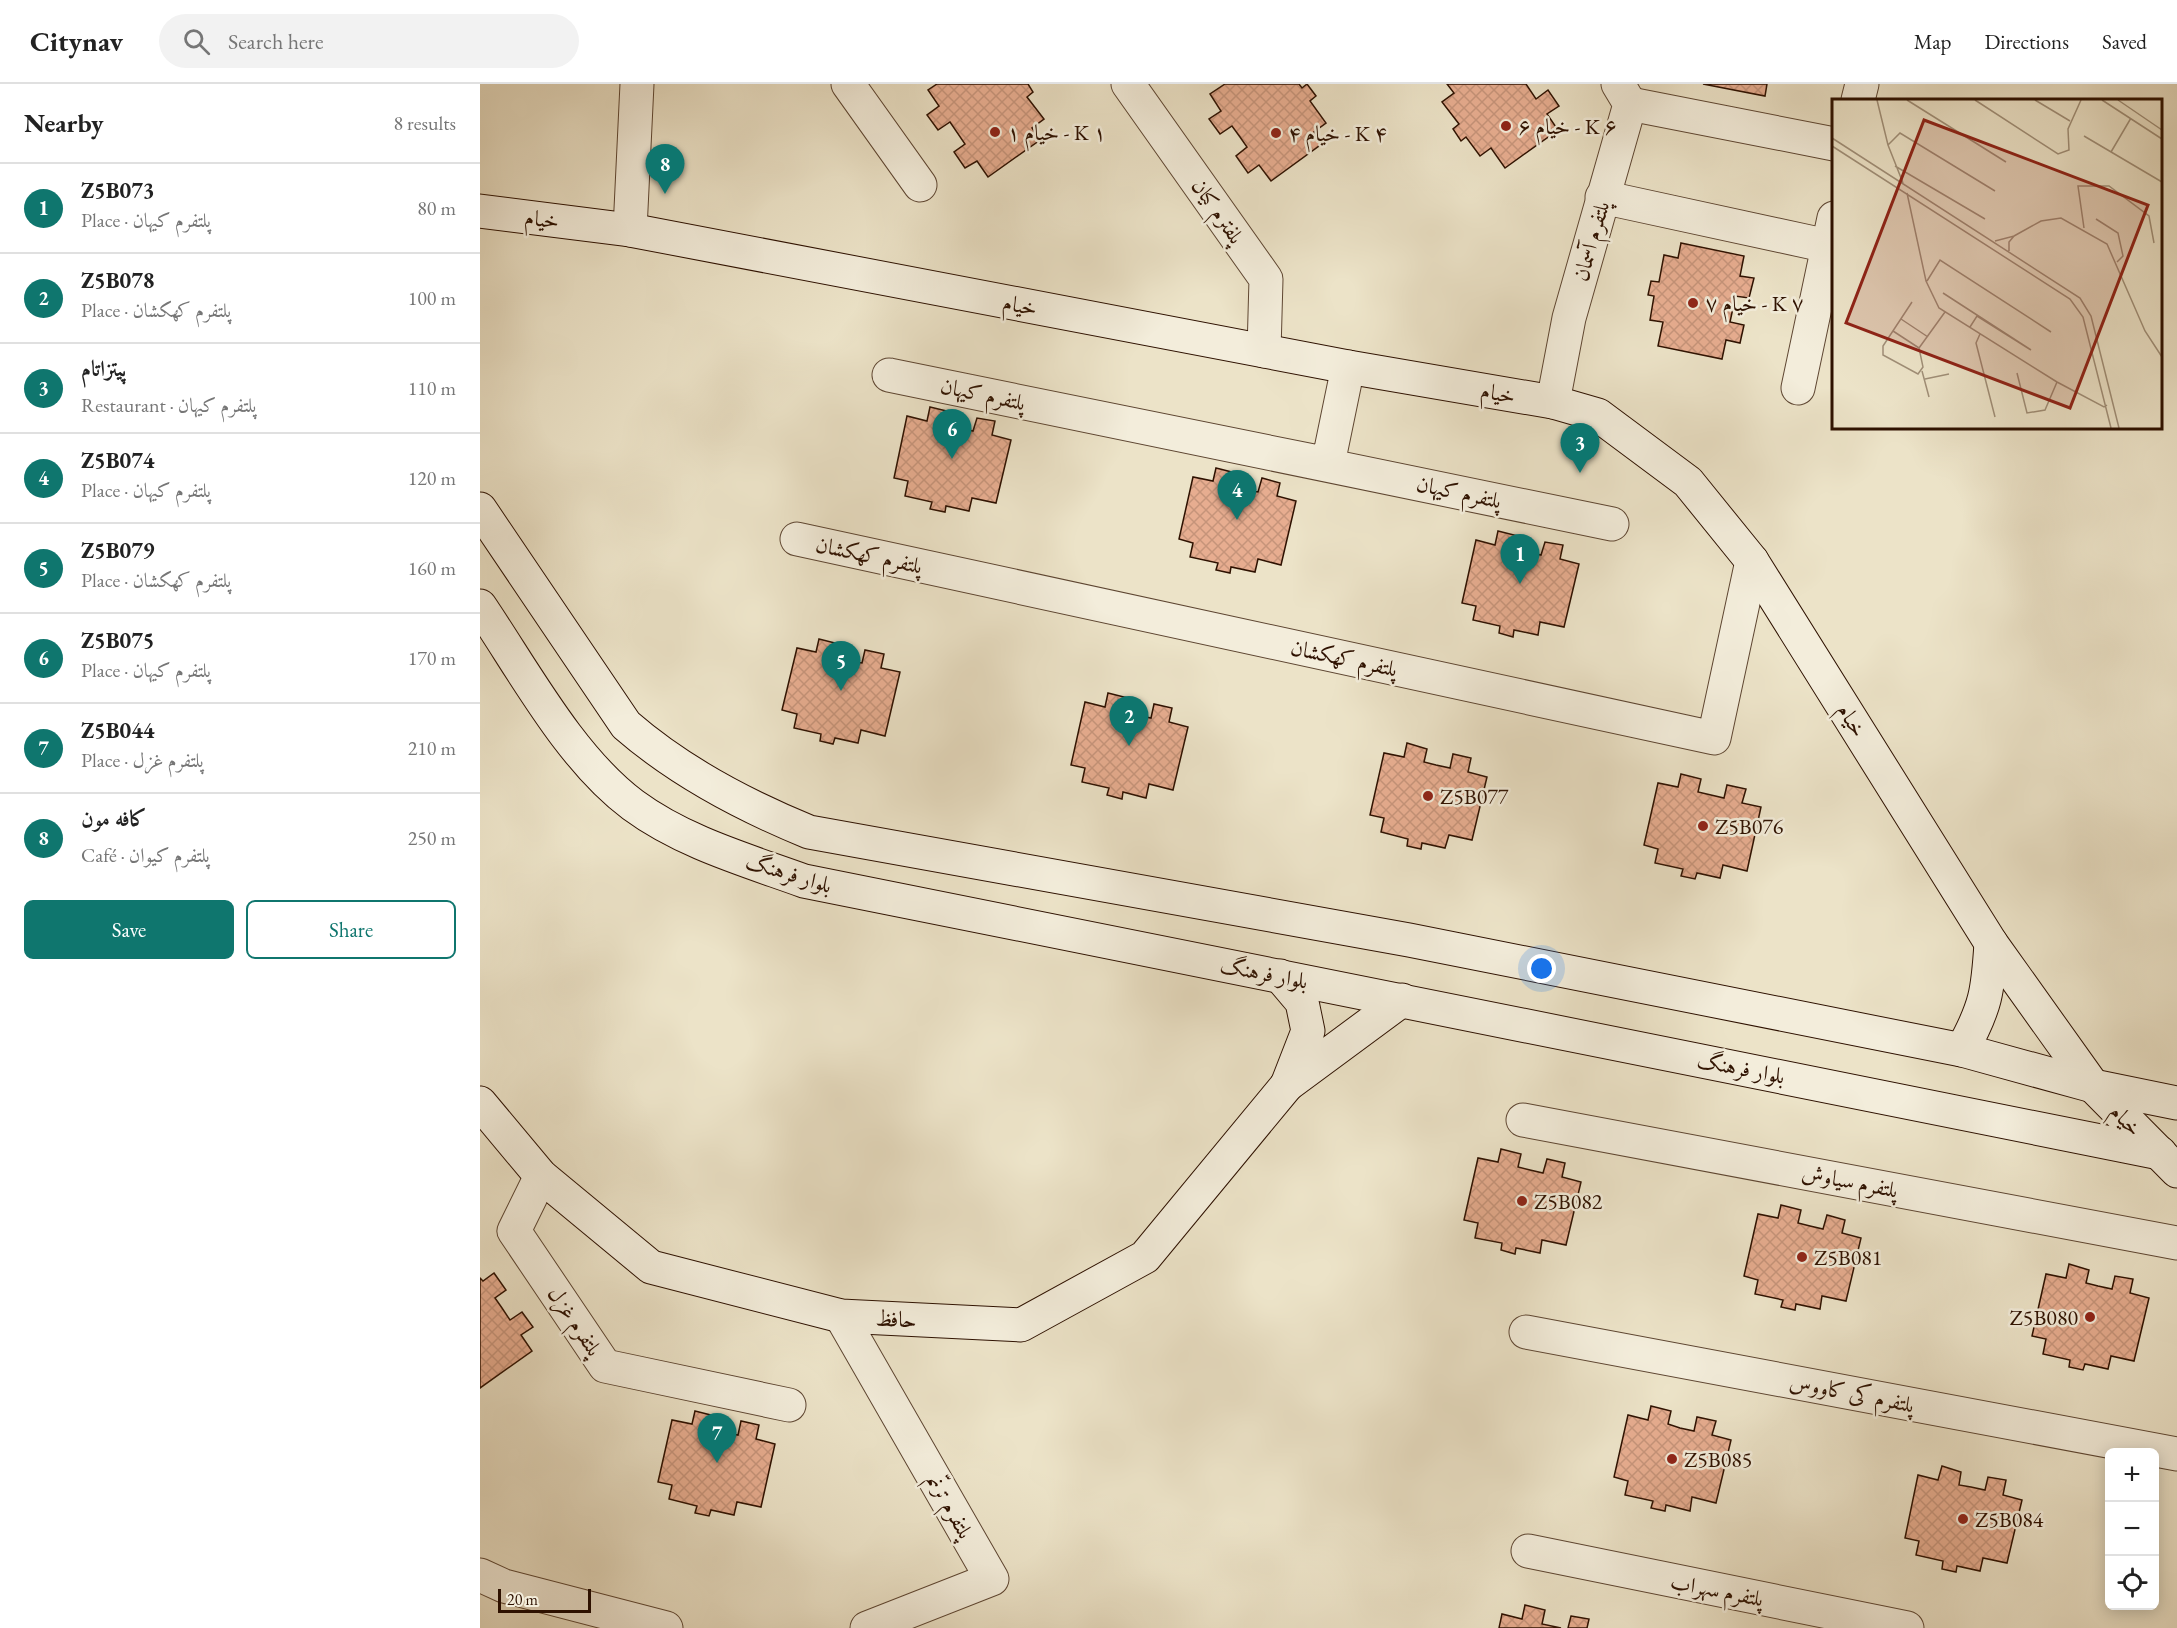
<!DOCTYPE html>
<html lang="en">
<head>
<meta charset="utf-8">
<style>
	body { margin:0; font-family:"EB Garamond",Amiri,serif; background:#f2f2f2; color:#222 }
	.controls { position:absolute; right:18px; bottom:18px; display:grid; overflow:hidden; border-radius:9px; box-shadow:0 3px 15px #0003 }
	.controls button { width:54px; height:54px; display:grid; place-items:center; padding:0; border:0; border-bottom:2px solid #e0e0e0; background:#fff; color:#222; font:30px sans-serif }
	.scale { position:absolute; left:18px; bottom:15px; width:93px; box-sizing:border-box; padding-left:6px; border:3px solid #2e1100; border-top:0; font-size:16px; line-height:21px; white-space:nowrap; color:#2e1100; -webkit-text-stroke:4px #f3eddb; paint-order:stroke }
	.you { position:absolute; left:1062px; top:885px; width:21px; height:21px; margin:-15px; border:4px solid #fff; border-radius:50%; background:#1a73e8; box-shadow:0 0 0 9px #1a73e833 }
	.badge { display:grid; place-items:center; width:39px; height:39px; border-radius:50%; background:#0f766e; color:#fff; font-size:20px; font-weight:700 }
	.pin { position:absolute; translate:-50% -50px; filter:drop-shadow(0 2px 3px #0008) }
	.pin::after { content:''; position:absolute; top:32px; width:21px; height:18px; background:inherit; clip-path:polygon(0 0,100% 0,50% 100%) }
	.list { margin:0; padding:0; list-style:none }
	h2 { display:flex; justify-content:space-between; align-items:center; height:78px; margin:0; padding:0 24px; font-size:26px }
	h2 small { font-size:20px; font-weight:400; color:#767676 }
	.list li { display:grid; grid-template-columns:39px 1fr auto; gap:18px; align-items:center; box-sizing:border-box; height:90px; padding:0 24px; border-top:2px solid #e0e0e0 }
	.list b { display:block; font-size:22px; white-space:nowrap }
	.list p { margin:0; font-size:20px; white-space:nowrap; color:#767676 }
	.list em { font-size:20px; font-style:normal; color:#767676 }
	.actions { display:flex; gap:12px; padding:18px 24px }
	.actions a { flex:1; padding:14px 0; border:2px solid #0f766e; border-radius:9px; text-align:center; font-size:21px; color:#0f766e }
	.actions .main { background:#0f766e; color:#fff }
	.icon { flex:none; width:33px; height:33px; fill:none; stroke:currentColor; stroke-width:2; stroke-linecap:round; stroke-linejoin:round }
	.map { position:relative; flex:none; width:1697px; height:1544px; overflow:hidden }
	header { display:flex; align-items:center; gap:36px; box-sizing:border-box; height:84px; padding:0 30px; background:#fff; border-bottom:2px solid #e0e0e0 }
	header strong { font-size:28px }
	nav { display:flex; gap:33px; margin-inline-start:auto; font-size:21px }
	.search { width:420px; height:54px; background:#f2f2f2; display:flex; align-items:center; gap:15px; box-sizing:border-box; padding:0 21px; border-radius:33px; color:#767676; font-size:22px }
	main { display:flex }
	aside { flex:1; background:#fff }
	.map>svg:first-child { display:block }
	.building { fill:url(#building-cross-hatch); stroke:#2e1100; stroke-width:1.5 }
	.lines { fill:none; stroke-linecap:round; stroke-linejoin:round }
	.street-casing { stroke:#5e4632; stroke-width:35 }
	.secondary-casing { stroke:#2e1100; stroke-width:35 }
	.street { stroke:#f3eddb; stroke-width:33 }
	.secondary { stroke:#f3eddb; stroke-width:33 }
	.poi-dot { fill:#8f2418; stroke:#f3eddb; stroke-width:2 }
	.labels { text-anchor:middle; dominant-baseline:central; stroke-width:5; stroke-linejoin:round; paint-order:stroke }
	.poi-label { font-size:22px; fill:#2e1100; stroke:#f3eddb; text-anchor:start }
	.street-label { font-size:22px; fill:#2e1100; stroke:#f3eddb }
	.inset-road { fill:none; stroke:#a08f78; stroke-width:1.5 }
	.view { fill:#8f2418; fill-opacity:0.15; stroke:#8f2418; stroke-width:3 }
	.inset-edge { fill:none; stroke:#2e1100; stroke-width:3 }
</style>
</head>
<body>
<header>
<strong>Citynav</strong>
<div class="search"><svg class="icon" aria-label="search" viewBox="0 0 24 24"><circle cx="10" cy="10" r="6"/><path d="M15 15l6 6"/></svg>Search here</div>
<nav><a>Map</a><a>Directions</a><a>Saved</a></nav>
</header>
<main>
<aside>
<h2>Nearby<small>8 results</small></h2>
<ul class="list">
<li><span class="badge">1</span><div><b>Z5B073</b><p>Place · پلتفرم کیهان</p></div><em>80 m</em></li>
<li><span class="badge">2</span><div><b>Z5B078</b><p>Place · پلتفرم کهکشان</p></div><em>100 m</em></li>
<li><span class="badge">3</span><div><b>پیتزاتام</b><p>Restaurant · پلتفرم کیهان</p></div><em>110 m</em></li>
<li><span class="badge">4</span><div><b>Z5B074</b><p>Place · پلتفرم کیهان</p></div><em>120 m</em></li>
<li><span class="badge">5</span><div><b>Z5B079</b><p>Place · پلتفرم کهکشان</p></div><em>160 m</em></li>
<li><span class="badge">6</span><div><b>Z5B075</b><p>Place · پلتفرم کیهان</p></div><em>170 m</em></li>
<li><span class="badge">7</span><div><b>Z5B044</b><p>Place · پلتفرم غزل</p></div><em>210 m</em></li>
<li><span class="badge">8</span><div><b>کافه مون</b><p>Café · پلتفرم کیوان</p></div><em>250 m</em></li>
</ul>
<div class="actions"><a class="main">Save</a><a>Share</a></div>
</aside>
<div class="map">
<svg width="1697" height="1544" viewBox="0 0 1697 1544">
	<defs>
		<pattern id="building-cross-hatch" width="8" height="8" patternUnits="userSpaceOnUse" patternTransform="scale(1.5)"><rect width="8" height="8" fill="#e7ad90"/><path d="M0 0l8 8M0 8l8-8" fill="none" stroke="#c6947a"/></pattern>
	</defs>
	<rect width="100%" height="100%" fill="#ece3c8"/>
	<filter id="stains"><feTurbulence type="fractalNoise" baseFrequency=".00333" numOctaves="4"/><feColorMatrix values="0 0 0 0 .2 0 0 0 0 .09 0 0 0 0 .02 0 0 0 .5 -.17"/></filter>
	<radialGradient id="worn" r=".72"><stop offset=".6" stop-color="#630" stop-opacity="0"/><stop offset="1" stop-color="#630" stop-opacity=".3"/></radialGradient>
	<!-- building -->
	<g class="building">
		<path d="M457,0H548L553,8L547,13L564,35L552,44L560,56L508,93L497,77L485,84L474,68L485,60L470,38L458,46L447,31L459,22L448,6Z"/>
		<path d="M745,0H819L822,4L827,0L836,12L830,17L846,39L834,48L843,59L791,97L779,81L768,89L756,72L767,63L760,53L752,42L740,50L729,35L741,27L730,10Z"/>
		<path d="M967,0H1046L1056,15L1068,6L1079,22L1067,30L1078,46L1025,84L1011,64L1000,72L986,53L981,57L973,45L979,40L962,18L974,9Z"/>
		<path d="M1223,0H1287L1285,12Z"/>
		<path d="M1201,159L1264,172L1260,192L1274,194L1269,214L1255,212L1253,224L1250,238L1264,241L1260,259L1246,256L1242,275L1178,262L1183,238L1170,236L1174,212L1168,211L1171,197L1179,198L1184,171L1198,174Z"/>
		<path d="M450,323L471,328L468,341L493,347L497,334L515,337L512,351L531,356L516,419L492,414L489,427L466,422L465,428L450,425L452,418L425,412L428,397L414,394L427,332L447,337Z"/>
		<path d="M736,384L756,389L753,402L765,406L778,408L782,394L800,399L797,412L816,417L801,481L778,475L775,488L751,483L750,489L736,486L738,479L710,473L713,459L699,455L713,393L733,397Z"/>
		<path d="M1018,447L1038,452L1035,465L1047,468L1061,471L1065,458L1083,461L1080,475L1099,480L1084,543L1060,538L1058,551L1034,546L1033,553L1019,549L1020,542L993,536L996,522L982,519L996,456L1015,461Z"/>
		<path d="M339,555L359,560L356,573L368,577L382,579L385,566L404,570L401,584L420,588L405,652L381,646L378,659L355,654L353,660L340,657L341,650L314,644L317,630L302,626L317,564L336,568Z"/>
		<path d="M628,609L648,614L645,627L657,631L671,634L674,620L692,624L689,638L708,643L693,706L669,700L666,714L643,708L642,715L627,711L629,704L602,698L605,684L591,681L605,618L625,623Z"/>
		<path d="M927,659L947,665L944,678L956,681L970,684L973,670L991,674L988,688L1007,693L992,756L969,751L965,764L942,759L941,765L927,762L928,755L901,748L904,734L890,731L904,669L924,673Z"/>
		<path d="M1201,690L1221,695L1218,708L1244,714L1247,701L1266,705L1262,719L1281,723L1267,787L1243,781L1240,794L1217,789L1215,795L1201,792L1203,785L1175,779L1178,765L1164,761L1178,699L1198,703Z"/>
		<path d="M1021,1065L1041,1070L1038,1083L1050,1086L1063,1089L1067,1075L1085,1079L1082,1093L1101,1098L1086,1161L1062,1156L1060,1169L1036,1164L1035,1170L1021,1166L1022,1159L995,1154L998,1139L984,1136L998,1074L1018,1078Z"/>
		<path d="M1301,1121L1321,1126L1318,1139L1330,1142L1343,1145L1347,1131L1365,1136L1362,1149L1381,1154L1366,1217L1342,1212L1340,1225L1316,1220L1315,1226L1301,1223L1303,1216L1275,1210L1278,1196L1264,1192L1278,1130L1298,1134Z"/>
		<path d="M1589,1180L1609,1186L1606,1199L1618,1202L1632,1205L1635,1192L1653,1195L1650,1209L1669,1214L1654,1277L1631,1272L1628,1285L1605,1280L1603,1286L1589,1283L1590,1276L1563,1270L1566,1255L1552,1252L1566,1190L1586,1194Z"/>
		<path d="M14,1189L26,1206L15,1214L22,1224L30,1236L42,1228L53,1243L41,1251L52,1267L0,1304V1194L3,1197Z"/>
		<path d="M1171,1322L1191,1327L1188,1340L1200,1344L1214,1347L1217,1333L1236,1337L1232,1351L1251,1356L1236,1419L1212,1413L1210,1427L1186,1421L1185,1427L1171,1424L1173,1417L1145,1411L1148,1397L1134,1393L1148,1331L1168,1336Z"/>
		<path d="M215,1327L235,1332L232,1345L244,1348L258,1351L261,1337L279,1341L276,1355L295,1360L281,1423L257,1418L254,1431L231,1426L229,1432L215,1429L217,1422L189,1415L192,1401L178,1398L192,1336L212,1340Z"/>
		<path d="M1462,1382L1481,1388L1479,1401L1491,1403L1505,1406L1508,1393L1526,1396L1523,1411L1542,1416L1527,1479L1503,1474L1500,1487L1477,1482L1476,1488L1462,1485L1463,1477L1436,1471L1439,1457L1425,1454L1438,1391L1458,1396Z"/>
		<path d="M1045,1521L1065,1526L1062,1540L1081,1544H1019L1022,1530L1042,1535Z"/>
		<path d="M1091,1532L1109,1535L1107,1544H1088Z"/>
	</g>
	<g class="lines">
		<!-- street casing -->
		<g class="street-casing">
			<g id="street">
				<path d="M368,0L440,101"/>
				<path d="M648,0L786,195L784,267"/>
				<path d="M1378,16L1382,0"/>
				<path d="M1150,20L1354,60"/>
				<path d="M1122,113L1348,162"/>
				<path d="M150,146L157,0"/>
				<path d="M868,283L848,380L409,291L1132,440"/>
				<path d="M1318,304L1354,134"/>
				<path d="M1073,318L1089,234L1150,20L1138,0"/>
				<path d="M317,455L1234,654L1272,477"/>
				<path d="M1043,1036L1697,1159"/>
				<path d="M61,1092L34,1147L125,1282L309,1321"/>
				<path d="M361,1232L512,1495L387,1544"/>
				<path d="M1046,1248L1697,1370"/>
				<path d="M1048,1467L1427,1544"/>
				<path d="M0,1491L24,1502L186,1544"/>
			</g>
		</g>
		<!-- secondary casing -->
		<g class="secondary-casing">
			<g id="secondary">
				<path d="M0,127L150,146L868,283L1073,318L1118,331L1208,398L1272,477L1511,859L1613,1002L1697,1087"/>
				<path d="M0,425L146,641C200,688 263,721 329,748L929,856L1482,966L1613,1002L1697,1019"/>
				<path d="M0,522C44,587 90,674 153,721C203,758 266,776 324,797L1680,1069"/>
				<path d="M800,892L822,918L828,947L807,1001L922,916"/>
				<path d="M1482,966C1506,923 1508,907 1511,859"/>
				<path d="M0,1019L61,1092L171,1183L361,1232L541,1241L665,1173L807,1001"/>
			</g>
		</g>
		<!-- street -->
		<use href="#street" class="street"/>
		<!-- secondary -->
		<use href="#secondary" class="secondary"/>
	</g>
	<!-- markers -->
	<g class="poi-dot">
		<circle cx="1026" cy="42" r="6"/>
		<circle cx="515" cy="48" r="6"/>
		<circle cx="796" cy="49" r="6"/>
		<circle cx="1213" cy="219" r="6"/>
		<circle cx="948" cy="712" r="6"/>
		<circle cx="1223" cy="742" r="6"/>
		<circle cx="1042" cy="1117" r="6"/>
		<circle cx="1322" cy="1173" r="6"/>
		<circle cx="1610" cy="1233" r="6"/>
		<circle cx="1192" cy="1375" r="6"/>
		<circle cx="1483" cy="1435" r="6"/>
	</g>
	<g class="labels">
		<!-- poi labels -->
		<g class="poi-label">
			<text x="1038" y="42">خیام ۶ - K ۶</text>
			<text x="527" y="48">خیام ۱ - K ۱</text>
			<text x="808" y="49">خیام ۴ - K ۴</text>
			<text x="1225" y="219">خیام ۷ - K ۷</text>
			<text x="960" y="712">Z5B077</text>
			<text x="1235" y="742">Z5B076</text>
			<text x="1054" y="1117">Z5B082</text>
			<text x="1334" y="1173">Z5B081</text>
			<text x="1598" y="1233" text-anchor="end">Z5B080</text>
			<text x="1204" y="1375">Z5B085</text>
			<text x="1495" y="1435">Z5B084</text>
		</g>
		<!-- street labels -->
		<g class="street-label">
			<text transform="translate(738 127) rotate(55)">پلفترم کیان</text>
			<text transform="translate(62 135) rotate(7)">خیام</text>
			<text transform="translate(1111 157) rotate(-74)">پلتفرم آسمان</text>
			<text transform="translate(540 221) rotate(11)">خیام</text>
			<text transform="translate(1018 309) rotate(10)">خیام</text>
			<text transform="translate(503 310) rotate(12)">پلتفرم کیهان</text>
			<text transform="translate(979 408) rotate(12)">پلتفرم کیهان</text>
			<text transform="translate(389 471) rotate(12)">پلتفرم کهکشان</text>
			<text transform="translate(864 574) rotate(12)">پلتفرم کهکشان</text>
			<text transform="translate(1372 636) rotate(58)">خیام</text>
			<text transform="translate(309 789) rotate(17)">بلوار فرهنگ</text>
			<text transform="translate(784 889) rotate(11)">بلوار فرهنگ</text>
			<text transform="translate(1261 984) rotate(11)">بلوار فرهنگ</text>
			<text transform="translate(1646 1036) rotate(46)">خیام</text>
			<text transform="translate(1370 1097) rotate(11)">پلتفرم سیاوش</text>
			<text transform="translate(416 1235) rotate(3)">حافظ</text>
			<text transform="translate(95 1237) rotate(56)">پلتفرم غزل</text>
			<text transform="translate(1372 1309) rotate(11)">پلتفرم کی کاووس</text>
			<text transform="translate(470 1422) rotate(60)">پلتفرم ترنّم</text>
			<text transform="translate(1237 1506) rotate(11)">پلتفرم سهراب</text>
		</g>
	</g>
	<!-- overview -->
	<g transform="translate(1352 15)">
		<rect width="330" height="330" fill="#ece3c8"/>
		<path class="inset-road" d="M45,1L56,46L71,84M75,1L174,63M143,1L226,55L237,51L236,30L249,1M203,1L238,22M270,1L330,40M286,1L330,31M252,37L330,83M0,39L248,199L259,217L287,329M56,46L68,34L163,92M0,47L238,200L251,218L279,329M279,53L299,19M63,67L153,120M75,94L94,182L107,209L225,283L272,308L275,306M264,120L286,134L291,157L285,163M252,129L246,87H277L317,117L322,144M182,137L209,122L229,119L275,145L313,232L330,258M163,142L182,137L177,143V152M95,182L108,161L219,233M111,194L199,251L145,217L138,228M80,203L51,247V256L86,275L91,268L87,249L113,213M69,220L96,238M61,232L87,249M148,235L144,244L163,318M90,272L97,298M185,274L195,314L213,311L225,283M93,280L117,275"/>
		<path class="view" d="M92,21L316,106L238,309L14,224Z"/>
		<rect width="330" height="330" class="inset-edge"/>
	</g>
	<rect width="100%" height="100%" filter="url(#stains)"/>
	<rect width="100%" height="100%" fill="url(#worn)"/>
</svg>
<div class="controls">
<button>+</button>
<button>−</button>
<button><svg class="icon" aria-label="locate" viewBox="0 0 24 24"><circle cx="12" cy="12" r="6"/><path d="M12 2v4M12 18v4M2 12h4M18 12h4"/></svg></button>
</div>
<div class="scale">20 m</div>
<div class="you"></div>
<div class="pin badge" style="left:1040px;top:500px">1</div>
<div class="pin badge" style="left:649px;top:662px">2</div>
<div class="pin badge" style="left:1100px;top:389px">3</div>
<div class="pin badge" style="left:757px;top:436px">4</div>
<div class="pin badge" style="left:361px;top:607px">5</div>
<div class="pin badge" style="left:472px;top:375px">6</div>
<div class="pin badge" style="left:237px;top:1379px">7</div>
<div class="pin badge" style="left:185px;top:110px">8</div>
</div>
</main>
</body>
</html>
